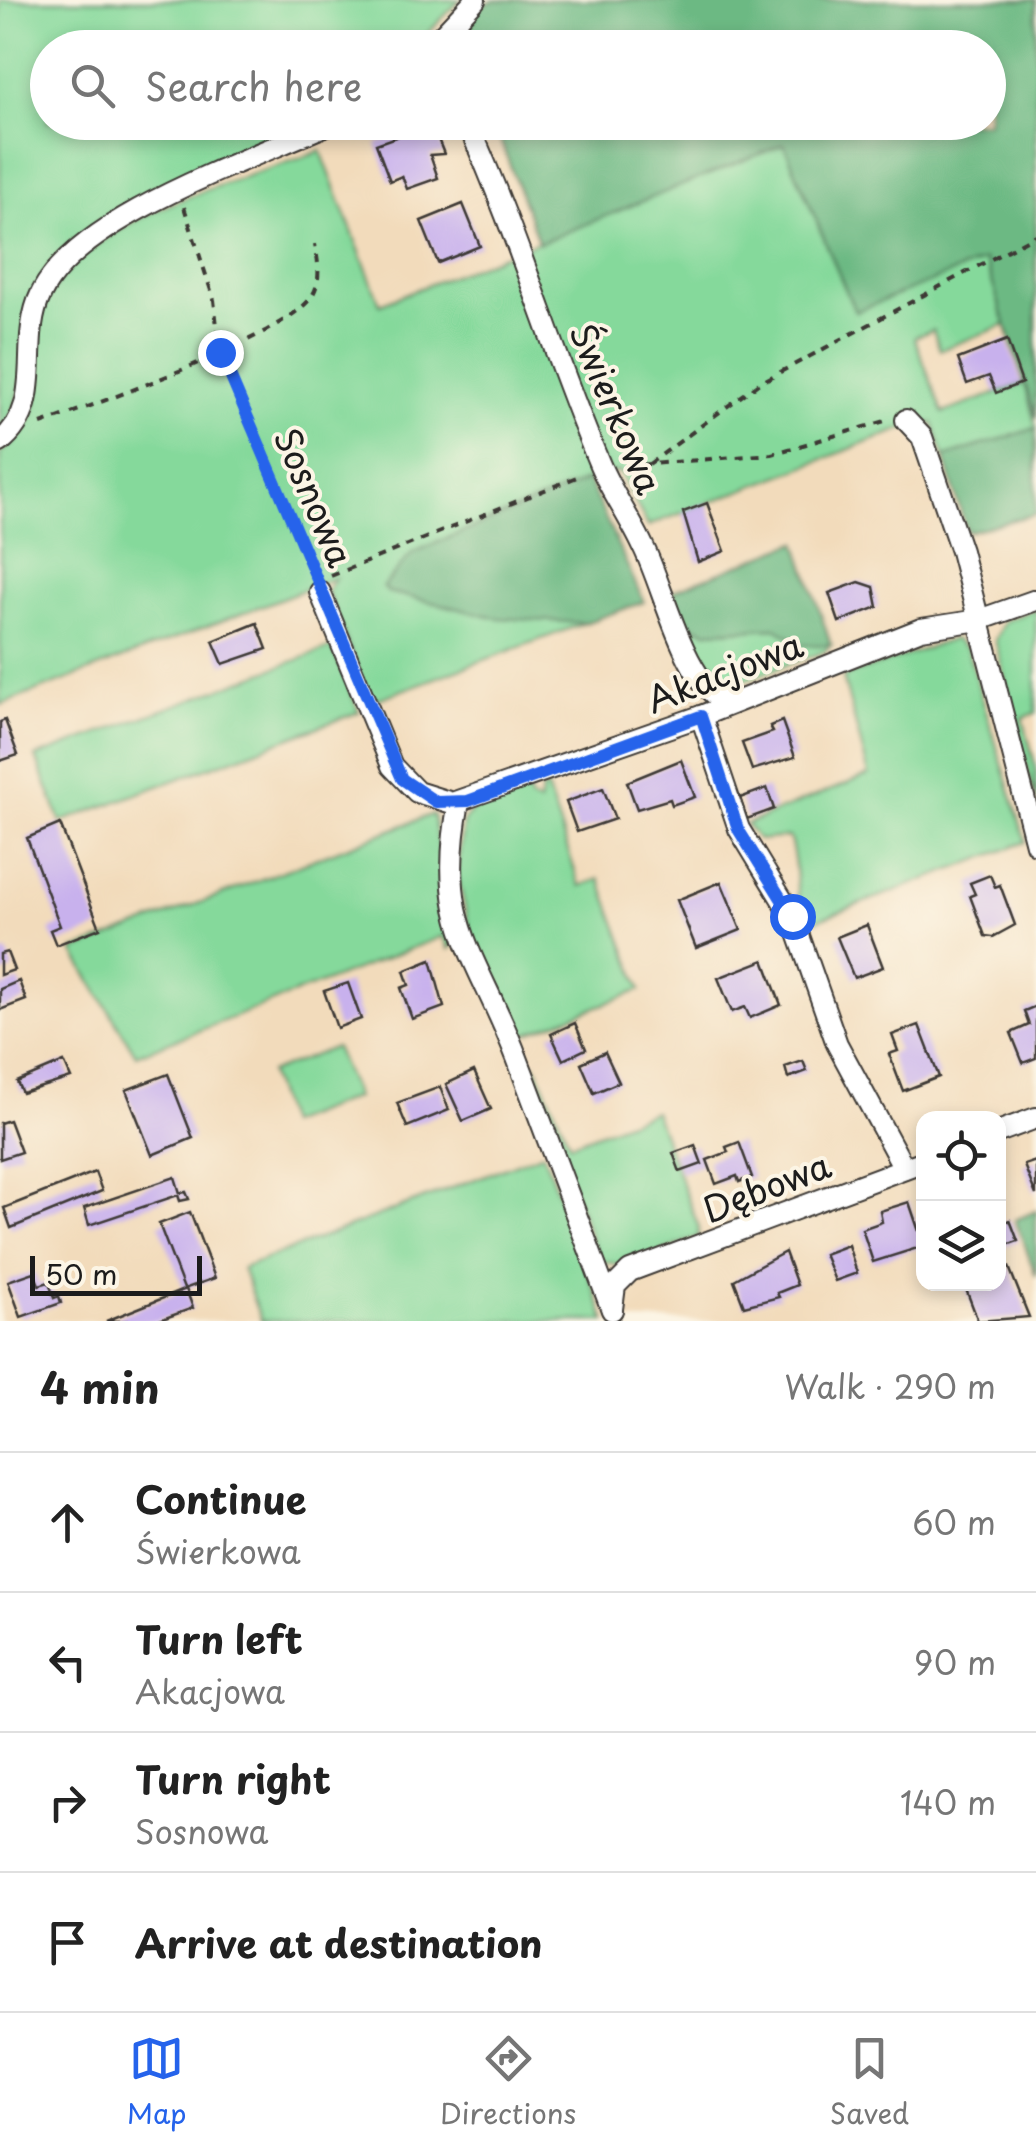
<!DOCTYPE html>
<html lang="en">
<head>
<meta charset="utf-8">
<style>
	body { margin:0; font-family:"Playpen Sans",sans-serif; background:#f6f6f6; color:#222 }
	.controls { position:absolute; right:30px; bottom:30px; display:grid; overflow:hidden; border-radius:20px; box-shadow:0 5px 15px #0003 }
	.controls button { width:90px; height:90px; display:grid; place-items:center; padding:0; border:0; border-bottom:2px solid #e0e0e0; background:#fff; color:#222; font:50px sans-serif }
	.scale { position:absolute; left:30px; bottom:25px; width:172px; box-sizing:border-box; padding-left:10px; border:5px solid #1c1c1c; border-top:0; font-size:28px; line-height:35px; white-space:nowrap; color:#1c1c1c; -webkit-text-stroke:8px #fcf5e5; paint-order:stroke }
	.stop { position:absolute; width:30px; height:30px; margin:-22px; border:8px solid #2563eb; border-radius:50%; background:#fff }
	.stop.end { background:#2563eb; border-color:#fff; box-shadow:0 2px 10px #0008 }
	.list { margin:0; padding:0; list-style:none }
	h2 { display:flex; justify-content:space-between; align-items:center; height:130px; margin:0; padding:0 40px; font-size:42px }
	h2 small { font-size:32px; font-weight:400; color:#767676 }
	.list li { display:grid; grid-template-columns:65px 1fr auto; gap:30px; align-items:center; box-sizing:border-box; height:140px; padding:0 40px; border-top:2px solid #e0e0e0 }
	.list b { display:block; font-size:38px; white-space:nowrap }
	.list p { margin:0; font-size:32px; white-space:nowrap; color:#767676 }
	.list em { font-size:32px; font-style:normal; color:#767676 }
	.icon { flex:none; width:55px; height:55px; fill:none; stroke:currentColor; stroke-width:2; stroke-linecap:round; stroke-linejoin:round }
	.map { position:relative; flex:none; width:1036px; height:1321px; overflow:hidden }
	.search { position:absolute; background:#fff; box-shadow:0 5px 15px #0003; left:30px; right:30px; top:30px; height:110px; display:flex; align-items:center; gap:25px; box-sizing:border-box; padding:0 35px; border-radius:55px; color:#767676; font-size:38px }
	.sheet { height:690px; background:#fff }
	nav { display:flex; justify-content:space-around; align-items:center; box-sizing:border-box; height:140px; border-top:2px solid #e0e0e0; background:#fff; font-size:28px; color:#767676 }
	nav a { display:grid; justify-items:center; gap:5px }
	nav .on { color:#2563eb }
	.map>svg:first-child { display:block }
	.green { fill:#85d99b; stroke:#507a5c; stroke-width:2.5 }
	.forest { fill:#6cb983; stroke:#446a50; stroke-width:2.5 }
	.building { fill:#c8b1ed }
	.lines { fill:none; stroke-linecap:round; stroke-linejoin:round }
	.street-casing { stroke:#3c3934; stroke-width:24 }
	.path { stroke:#3c3934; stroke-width:4; stroke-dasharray:8 8; stroke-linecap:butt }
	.street { stroke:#fff; stroke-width:20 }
	.route { stroke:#2563eb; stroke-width:12 }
	.labels { text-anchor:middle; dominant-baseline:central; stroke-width:8; stroke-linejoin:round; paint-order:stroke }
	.street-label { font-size:35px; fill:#1c1c1c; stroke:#fcf5e5 }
</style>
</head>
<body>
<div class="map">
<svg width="1036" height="1321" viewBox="0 0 1036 1321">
	<rect width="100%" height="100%" fill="#fcf5e5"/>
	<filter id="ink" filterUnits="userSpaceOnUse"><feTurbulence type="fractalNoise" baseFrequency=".01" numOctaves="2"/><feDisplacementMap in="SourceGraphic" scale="20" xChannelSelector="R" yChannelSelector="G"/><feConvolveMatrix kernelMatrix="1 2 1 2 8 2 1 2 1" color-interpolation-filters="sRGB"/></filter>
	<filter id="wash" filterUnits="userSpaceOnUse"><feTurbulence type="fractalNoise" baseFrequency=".0048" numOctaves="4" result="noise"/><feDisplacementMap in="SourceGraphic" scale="40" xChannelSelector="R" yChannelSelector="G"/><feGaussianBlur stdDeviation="2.25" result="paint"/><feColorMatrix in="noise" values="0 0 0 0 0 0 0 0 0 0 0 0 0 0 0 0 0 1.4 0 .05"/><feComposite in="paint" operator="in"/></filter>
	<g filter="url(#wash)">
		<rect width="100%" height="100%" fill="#f2dbbb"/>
		<!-- green -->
		<g class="green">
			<path d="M0,0H460L414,47L48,48V122L314,123C240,154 69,208 38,287C21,332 32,396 0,431Z"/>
			<path d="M784,144L855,311L985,259L1006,325L940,350L933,330L914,337L943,413L1025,383L1036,428L944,457L933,423L905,428L648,526L619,472L588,480L412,553L388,592L585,623L370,702L327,591L335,578L0,705V453C67,406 15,364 46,302C91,214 234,183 321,151L380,304Z"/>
			<path d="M1036,609V713L1023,718L1036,769V802L995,640L1004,621Z"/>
			<path d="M683,622L707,631L777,628L803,645H831L824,652L730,685L719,684L700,661Z"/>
			<path d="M954,639L967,649L1026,842L809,923C791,898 800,866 789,837L758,840L746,824L869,775L843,677Z"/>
			<path d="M332,647L359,712L61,822L36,757Z"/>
			<path d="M527,788L530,799L539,803L542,789L547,788L580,886L600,879L641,990L515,1038L477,962L457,873L463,822L474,808Z"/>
			<path d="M433,814L454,943L449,949L443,936L136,1055L73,951Z"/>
			<path d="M335,1047L356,1097L287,1124L269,1073Z"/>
			<path d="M535,1064L570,1144L654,1111L699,1228L698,1237L626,1266L599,1261L528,1070Z"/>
			<path d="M543,1153L606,1321H261L242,1268Z"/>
		</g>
		<!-- forest -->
		<g class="forest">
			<path d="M495,0H1036V418L985,260L855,312L784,144L539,243L494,123L988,122V48L466,47L454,15Z"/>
			<path d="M1036,428V514L967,532L944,457Z"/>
			<path d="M588,480L644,602L585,623L498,618L388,592L383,587L412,553Z"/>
			<path d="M797,542L831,645H803L776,628L707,631L683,622L672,591Z"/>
			<path d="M1036,1211V1276L1015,1220Z"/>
		</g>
		<g id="blocks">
			<!-- building -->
			<g class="building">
				<path d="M432,124L444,154L430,155L438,178L407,189L402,176L390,181L376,144Z"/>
				<path d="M463,204L480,246L438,263L421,221Z"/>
				<path d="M1007,340L1022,383L996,393L989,376L967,384L958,359Z"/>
				<path d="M707,503L725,551L698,562L683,512Z"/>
				<path d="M859,582L874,587L878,607L839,622L829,593Z"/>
				<path d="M257,623L267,649L223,664L213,641Z"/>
				<path d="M5,720L18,755L0,761V722Z"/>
				<path d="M782,721L795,757L752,770L742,743L773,732L770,726Z"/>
				<path d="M681,760L695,797L672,805L670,799L637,809L627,782Z"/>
				<path d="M603,788L615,819L577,832L566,802Z"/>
				<path d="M767,788L774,809L747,819L740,798Z"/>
				<path d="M60,824L100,928L56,945L50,930L60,926L27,838Z"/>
				<path d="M990,875L995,887L1000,885L1015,925L993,937L985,936L970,896L975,894L970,883Z"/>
				<path d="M721,882L741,930L696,948L677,900Z"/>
				<path d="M867,925L883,967L854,978L837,937Z"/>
				<path d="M7,952L14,970L0,975V954Z"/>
				<path d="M431,960L444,1007L412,1019L401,988L409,985L404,971Z"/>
				<path d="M764,960L781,1005L750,1018L745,1007L732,1012L718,978Z"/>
				<path d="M19,981L26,1000L0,1010V989Z"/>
				<path d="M348,983L361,1019L337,1028L324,991Z"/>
				<path d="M1036,1006V1058L1023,1063L1011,1033L1029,1025L1024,1011Z"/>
				<path d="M575,1023L586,1049L563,1060L551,1034Z"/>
				<path d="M919,1025L939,1077L903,1091L889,1054L898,1051L892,1035Z"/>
				<path d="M605,1052L619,1082L594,1093L581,1063Z"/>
				<path d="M803,1061L807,1071L788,1078L785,1067Z"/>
				<path d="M64,1062L71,1078L22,1093L17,1082Z"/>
				<path d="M474,1071L491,1109L463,1121L446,1084Z"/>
				<path d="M168,1074L193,1138L152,1155L126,1090Z"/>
				<path d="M440,1087L449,1110L407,1127L397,1103Z"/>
				<path d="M9,1120L21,1152L0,1159V1123Z"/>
				<path d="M739,1142L752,1177L739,1182L737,1176L716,1184L707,1160L728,1152L726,1147Z"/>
				<path d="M695,1145L702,1164L680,1172L673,1153Z"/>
				<path d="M1036,1161V1195L1024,1165Z"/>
				<path d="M95,1172L102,1191L11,1228L4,1208Z"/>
				<path d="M175,1177L180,1193L186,1192L189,1199L180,1201L178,1195L89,1225L84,1208Z"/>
				<path d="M909,1202L924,1246L873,1262L862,1229L882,1222L880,1211Z"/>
				<path d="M190,1212L215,1278L184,1289L159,1224Z"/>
				<path d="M1010,1220L1018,1241L998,1248V1224Z"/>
				<path d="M848,1245L857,1273L835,1281L824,1254Z"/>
				<path d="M785,1252L797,1285L777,1293L779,1297L744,1306L734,1280Z"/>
				<path d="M1009,1267L1029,1317L978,1321L964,1284H998V1271Z"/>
				<path d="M34,1272L39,1285L49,1282L54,1298L59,1296L61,1303L21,1317L8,1281Z"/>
				<path d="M186,1289L193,1308L157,1321H106Z"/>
			</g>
		</g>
	</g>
	<g filter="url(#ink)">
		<use href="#blocks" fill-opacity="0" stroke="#3c3934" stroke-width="2.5"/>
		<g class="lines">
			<!-- street casing -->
			<g class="street-casing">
				<g id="street">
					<path d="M430,48L475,0"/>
					<path d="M467,122C518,234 552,352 600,465C612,493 630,518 643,546C665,590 683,682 728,704"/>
					<path d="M906,420L922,437L961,551L1036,844"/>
					<path d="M0,442C48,404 17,344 41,294C78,216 255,158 333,122"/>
					<path d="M320,592L392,766L417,792L452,803L701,716L921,629L979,620L1036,600"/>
					<path d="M701,716L739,829L792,916L837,1044L904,1168"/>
					<path d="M459,802C435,925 477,953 517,1058C548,1142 580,1226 612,1310"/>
					<path d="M998,1132L1036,1118"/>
					<path d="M612,1309L615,1286L630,1271L924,1161"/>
				</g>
			</g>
			<!-- path -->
			<g class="path">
				<path d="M184,207L214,300L220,352L312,574"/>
				<path d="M41,424C91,406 289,335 312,296C322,280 318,262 315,244"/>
				<path d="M649,464L758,384L1036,235"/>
				<path d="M625,466L772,454L885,421"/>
				<path d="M331,576L582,475"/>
			</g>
			<!-- street -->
			<use href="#street" class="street"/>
		</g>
	</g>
	<g class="lines" filter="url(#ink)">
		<!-- route -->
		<path class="route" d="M220,352L402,779L436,802L468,801L701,716L738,829L792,916"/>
	</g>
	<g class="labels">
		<!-- street labels -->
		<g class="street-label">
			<text transform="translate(617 408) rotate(67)">Świerkowa</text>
			<text transform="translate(315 497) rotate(67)">Sosnowa</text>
			<text transform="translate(724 671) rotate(-21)">Akacjowa</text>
			<text transform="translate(766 1186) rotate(-21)">Dębowa</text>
		</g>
	</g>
</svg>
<div class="controls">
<button><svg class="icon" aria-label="locate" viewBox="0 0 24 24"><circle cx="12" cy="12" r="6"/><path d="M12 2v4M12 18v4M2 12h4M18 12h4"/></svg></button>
<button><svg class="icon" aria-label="layers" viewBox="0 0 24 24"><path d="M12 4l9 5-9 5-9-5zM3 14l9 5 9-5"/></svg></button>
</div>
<div class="scale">50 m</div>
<div class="stop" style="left:792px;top:916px"></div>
<div class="stop end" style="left:220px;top:352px"></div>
<div class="search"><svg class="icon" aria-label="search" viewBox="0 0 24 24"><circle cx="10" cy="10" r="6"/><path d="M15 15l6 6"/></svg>Search here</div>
</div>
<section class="sheet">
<h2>4 min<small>Walk · 290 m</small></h2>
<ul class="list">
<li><svg class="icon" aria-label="ahead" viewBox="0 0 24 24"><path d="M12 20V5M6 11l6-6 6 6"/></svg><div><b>Continue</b><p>Świerkowa</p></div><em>60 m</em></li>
<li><svg class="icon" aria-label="left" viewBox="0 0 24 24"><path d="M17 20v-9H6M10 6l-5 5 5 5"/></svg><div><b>Turn left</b><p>Akacjowa</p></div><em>90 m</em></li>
<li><svg class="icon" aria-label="right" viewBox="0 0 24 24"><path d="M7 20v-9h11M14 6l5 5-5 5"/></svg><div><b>Turn right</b><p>Sosnowa</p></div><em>140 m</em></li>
<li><svg class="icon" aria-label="arrive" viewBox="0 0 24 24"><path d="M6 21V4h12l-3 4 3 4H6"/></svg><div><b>Arrive at destination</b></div></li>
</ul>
</section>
<nav>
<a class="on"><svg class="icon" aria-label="map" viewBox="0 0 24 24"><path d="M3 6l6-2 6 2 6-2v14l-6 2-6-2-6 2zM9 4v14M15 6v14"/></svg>Map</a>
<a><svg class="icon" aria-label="directions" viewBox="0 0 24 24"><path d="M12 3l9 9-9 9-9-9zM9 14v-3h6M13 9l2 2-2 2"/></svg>Directions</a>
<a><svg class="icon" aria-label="saved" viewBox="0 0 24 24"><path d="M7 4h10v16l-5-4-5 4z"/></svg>Saved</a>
</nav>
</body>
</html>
